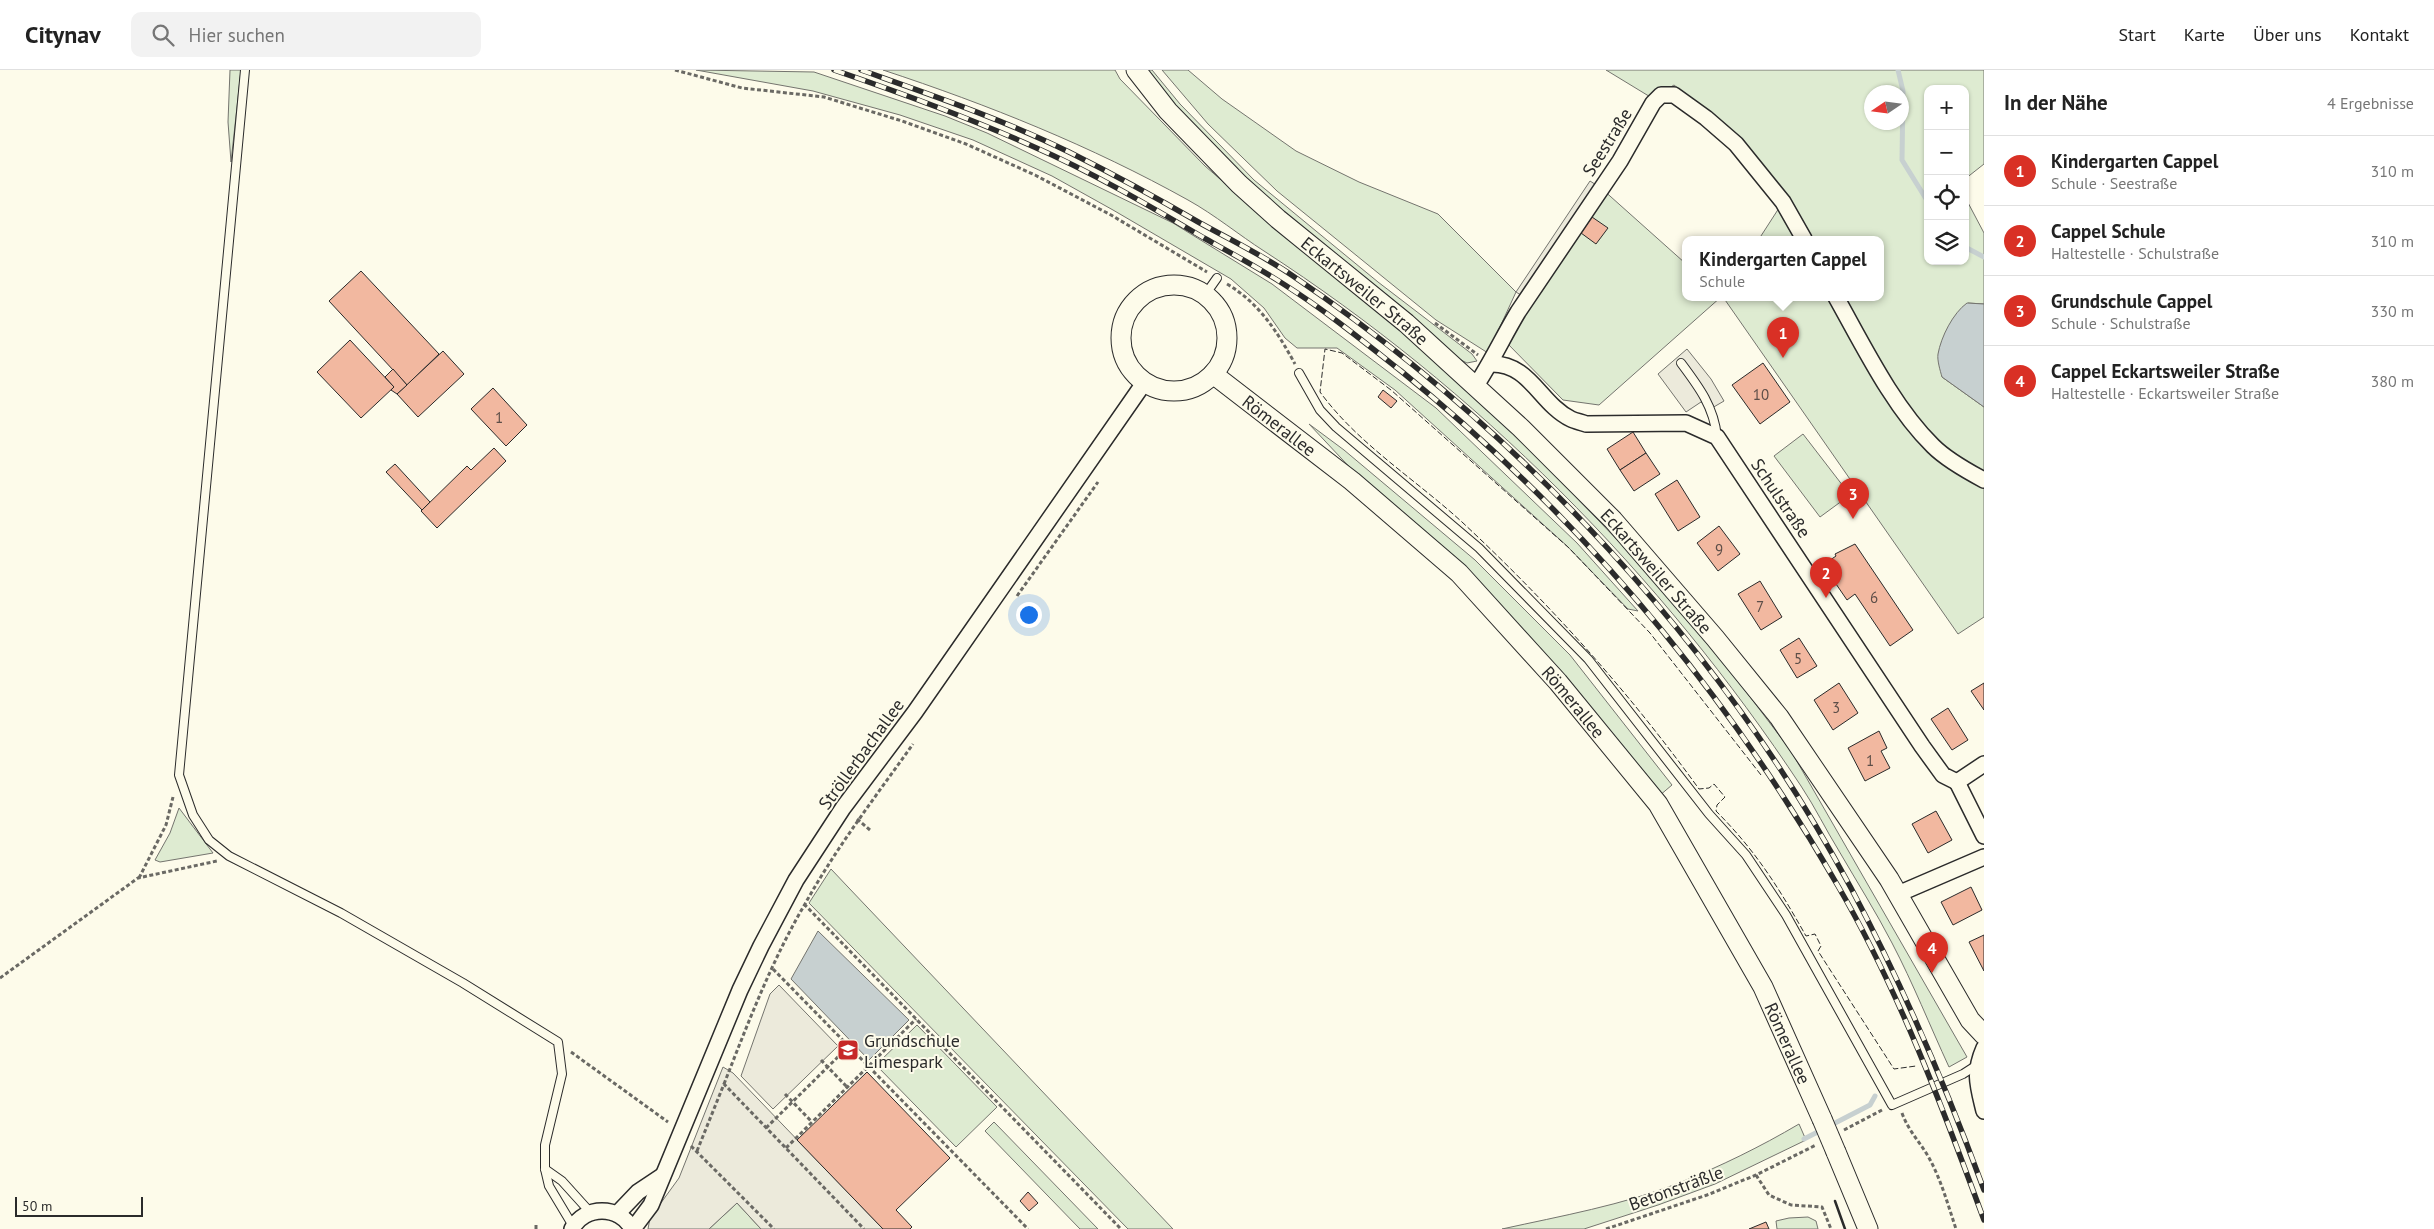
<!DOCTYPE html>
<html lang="de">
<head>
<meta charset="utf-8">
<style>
	body { margin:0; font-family:"PT Sans",sans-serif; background:#f2f2f2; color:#222 }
	.controls { position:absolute; right:15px; top:15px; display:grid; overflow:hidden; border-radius:10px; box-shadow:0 1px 4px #0004 }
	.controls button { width:45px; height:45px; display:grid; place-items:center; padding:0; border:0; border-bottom:1px solid #e0e0e0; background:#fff; color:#222; font:25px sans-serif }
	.compass { position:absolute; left:1864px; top:15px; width:45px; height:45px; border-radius:50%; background:#fff; box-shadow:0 1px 4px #0004; rotate:257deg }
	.scale { position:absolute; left:15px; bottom:12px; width:128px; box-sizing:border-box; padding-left:5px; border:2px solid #2b2b2b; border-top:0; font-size:14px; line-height:18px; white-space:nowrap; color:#2b2b2b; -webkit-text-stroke:4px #fdfbea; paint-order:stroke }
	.you { position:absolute; left:1028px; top:544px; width:18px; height:18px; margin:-12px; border:4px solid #fff; border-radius:50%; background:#1a73e8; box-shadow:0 0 0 8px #1a73e833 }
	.badge { display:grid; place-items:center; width:32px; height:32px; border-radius:50%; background:#d93025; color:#fff; font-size:16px; font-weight:700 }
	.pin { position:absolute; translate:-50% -41px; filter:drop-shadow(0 1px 2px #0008) }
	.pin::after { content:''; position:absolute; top:26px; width:18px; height:15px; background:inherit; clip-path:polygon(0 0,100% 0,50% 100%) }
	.popup { position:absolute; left:1682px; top:166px; width:202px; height:65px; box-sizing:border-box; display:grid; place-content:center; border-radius:10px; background:#fff; filter:drop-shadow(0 1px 4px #0005); font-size:16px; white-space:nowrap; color:#767676 }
	.popup b { font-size:19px; color:#222 }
	.popup::after { content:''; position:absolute; left:50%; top:100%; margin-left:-10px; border:10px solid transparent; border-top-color:#fff }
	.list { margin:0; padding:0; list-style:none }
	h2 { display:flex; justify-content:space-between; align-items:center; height:65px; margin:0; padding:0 20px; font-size:21px }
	h2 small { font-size:16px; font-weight:400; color:#767676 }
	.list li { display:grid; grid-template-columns:32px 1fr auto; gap:15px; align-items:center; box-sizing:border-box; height:70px; padding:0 20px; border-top:1px solid #e0e0e0 }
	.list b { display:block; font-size:19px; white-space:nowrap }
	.list p { margin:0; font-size:16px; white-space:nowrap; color:#767676 }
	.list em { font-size:16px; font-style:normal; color:#767676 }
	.icon { flex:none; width:28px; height:28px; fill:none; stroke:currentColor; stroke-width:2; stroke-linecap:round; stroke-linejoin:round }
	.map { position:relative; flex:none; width:1984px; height:1159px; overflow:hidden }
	header { display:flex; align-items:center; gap:30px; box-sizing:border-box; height:70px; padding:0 25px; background:#fff; border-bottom:1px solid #e0e0e0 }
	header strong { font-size:24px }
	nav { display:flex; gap:28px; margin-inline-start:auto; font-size:18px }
	.search { width:350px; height:45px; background:#f2f2f2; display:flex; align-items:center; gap:12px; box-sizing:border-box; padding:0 18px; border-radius:10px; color:#767676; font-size:19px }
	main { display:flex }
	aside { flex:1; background:#fff }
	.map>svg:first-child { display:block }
	.green { fill:#deebd1; stroke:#74746e; fill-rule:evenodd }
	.parking { fill:#eceadb; stroke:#74746e }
	.water { fill:#c7d0d0; stroke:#74746e }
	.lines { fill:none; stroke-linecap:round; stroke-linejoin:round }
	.stream { stroke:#c7d0d0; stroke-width:5 }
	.building { fill:#f2b8a0; stroke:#2b2b2b }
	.service-casing { stroke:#2b2b2b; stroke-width:10 }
	.minor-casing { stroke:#2b2b2b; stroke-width:18 }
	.tertiary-casing { stroke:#2b2b2b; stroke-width:21 }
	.path { stroke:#6a6964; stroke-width:3; stroke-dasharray:4 2.5; stroke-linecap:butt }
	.service { stroke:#fdfbea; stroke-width:8 }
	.minor { stroke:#fdfbea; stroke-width:15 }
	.tertiary { stroke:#fdfbea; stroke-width:19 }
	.rail-casing { stroke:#2b2b2b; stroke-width:5.5 }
	.rail { stroke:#fdfbea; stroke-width:4; stroke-dasharray:11; stroke-linecap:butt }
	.tertiary-bridge-casing { stroke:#2b2b2b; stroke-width:21; stroke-linecap:butt }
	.tertiary-bridge { stroke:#fdfbea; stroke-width:19 }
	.fence { stroke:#2b2b2b; stroke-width:1; stroke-dasharray:6 2.5; stroke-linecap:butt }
	.wall { stroke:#2b2b2b; stroke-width:2.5 }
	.labels { text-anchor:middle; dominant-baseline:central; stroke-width:4; stroke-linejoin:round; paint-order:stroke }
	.number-label { font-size:15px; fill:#5d4e48 }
	.street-label { font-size:18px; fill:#2b2b2b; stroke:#fdfbea }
	.poi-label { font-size:18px; fill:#2b2b2b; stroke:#fdfbea; text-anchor:start }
</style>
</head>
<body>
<header>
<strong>Citynav</strong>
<div class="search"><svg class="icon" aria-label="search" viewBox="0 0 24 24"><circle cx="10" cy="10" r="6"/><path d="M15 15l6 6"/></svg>Hier suchen</div>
<nav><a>Start</a><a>Karte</a><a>Über uns</a><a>Kontakt</a></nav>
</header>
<main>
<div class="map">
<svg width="1984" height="1159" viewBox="0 0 1984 1159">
	<rect width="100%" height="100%" fill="#fdfbea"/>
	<!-- green -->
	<g class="green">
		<path d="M230,0H241L231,92L228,52Z"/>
		<path d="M696,0L814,2L945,46L987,63L1173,153L1272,214L1436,338L1577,473L1638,541L1628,539L1567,476L1395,320L1337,278H1297L1285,268L1264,238L1231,209L1113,140L1052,106L973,70L900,45L813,21Z"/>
		<path d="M883,0H1115L1120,9L1205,96L1273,155L1442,294L1527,376L1624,477L1723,591L1791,681L1967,987L1949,997C1930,956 1913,913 1892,873C1876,842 1857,812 1839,781C1826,760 1815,737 1801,716C1661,504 1477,319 1264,181C1239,165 1215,145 1188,130C1091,76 989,35 883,0Z"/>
		<path d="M1144,0H1152L1180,34L1254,110L1378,212L1472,284L1477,291L1467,293L1451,285L1265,132L1179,44Z"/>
		<path d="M1162,0H1188L1222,29L1296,81L1359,112L1438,144L1516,222L1488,283L1436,250L1277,121L1208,54Z"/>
		<path d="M1606,0H1984V94L1965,109V19H1928V191H1965V127L1984,163V234L1968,233L1942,307L1984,337V406L1936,373L1884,304L1842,227H1880V169H1810L1728,58L1674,15L1652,28ZM1872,22H1902V52H1872Z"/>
		<path d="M1601,118L1685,193L1686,227H1721L1599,335L1563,330L1504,270Z"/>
		<path d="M1779,138L1797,169H1759Z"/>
		<path d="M1723,227H1832L1910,352L1984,413V547L1958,564Z"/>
		<path d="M1309,354L1344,380L1475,490L1570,585L1672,715L1659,726Z"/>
		<path d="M1803,364L1850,425L1820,447L1774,386Z"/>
		<path d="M179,738L213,783L160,792L155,790L170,763Z"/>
		<path d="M831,799L848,817L1173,1159H1128L809,833Z"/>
		<path d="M917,955L997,1037L956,1077L876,995Z"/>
		<path d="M994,1052L1098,1159H1080L985,1061Z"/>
		<path d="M1799,1054L1806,1070L1715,1114L1658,1135L1584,1159H1502C1561,1146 1623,1135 1679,1113C1721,1096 1760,1077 1799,1054Z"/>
		<path d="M737,1133L761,1159H709Z"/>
		<path d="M1808,1147L1816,1151L1818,1159H1777L1776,1151L1789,1148Z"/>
	</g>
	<!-- parking -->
	<g class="parking">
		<path d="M1590,111L1601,118L1527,229L1516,222Z"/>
		<path d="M1687,279L1711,309L1724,331L1712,338L1701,332L1686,342L1658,304Z"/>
		<path d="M779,915L838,976L773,1039L741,1006L770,924Z"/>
		<path d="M723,997L733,1003L883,1159H761L737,1133L709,1159H648L650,1148L679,1108Z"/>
	</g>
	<!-- water -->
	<g class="water">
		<path d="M1967,233L1984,234V337L1942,307C1940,300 1937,290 1938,284C1941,267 1953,243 1967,233Z"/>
		<path d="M818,861L909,950L869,990L791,909Z"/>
	</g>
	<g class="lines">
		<!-- stream -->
		<g class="stream">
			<path d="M1898,0L1903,21L1902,90L1928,132"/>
			<path d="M1965,177L1984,187"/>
			<path d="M1804,1069L1870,1035L1875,1026"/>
		</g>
	</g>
	<!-- building -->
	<g class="building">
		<path d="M1592,147L1608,158L1596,174L1581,163Z"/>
		<path d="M361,201L439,284L407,315L329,231Z"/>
		<path d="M350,270L394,317L361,348L317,302Z"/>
		<path d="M443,281L464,304L418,347L397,324Z"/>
		<path d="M1763,293L1790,332L1760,354L1732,315Z"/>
		<path d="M393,299L407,315L397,324L391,320L394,317L385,307Z"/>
		<path d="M493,318L527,355L506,376L471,339Z"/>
		<path d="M1383,320L1397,331L1391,338L1378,327Z"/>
		<path d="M1633,362L1646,383L1620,400L1607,379Z"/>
		<path d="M494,378L506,391L437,458L421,441L467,396L471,400Z"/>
		<path d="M1646,383L1660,404L1634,421L1620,400Z"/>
		<path d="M395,394L430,432L422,440L386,402Z"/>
		<path d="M1677,410L1700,447L1678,461L1655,424Z"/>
		<path d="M1719,456L1740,484L1718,501L1697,473Z"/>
		<path d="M1855,474L1913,560L1890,576L1855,524L1847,530L1823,495L1836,486L1835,484Z"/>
		<path d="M1760,511L1782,547L1761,560L1738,524Z"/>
		<path d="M1799,568L1817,596L1797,608L1780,580Z"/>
		<path d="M1839,613L1858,643L1833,660L1814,630Z"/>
		<path d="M1984,613V640L1971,621Z"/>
		<path d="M1948,638L1968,670L1952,680L1931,649Z"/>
		<path d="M1879,661L1887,678L1881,681L1890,698L1865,711L1848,678Z"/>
		<path d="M1936,741L1952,770L1928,783L1912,754Z"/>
		<path d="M1971,817L1982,840L1953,855L1941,832Z"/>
		<path d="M1984,865V901L1969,872Z"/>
		<path d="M867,1002L950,1088L896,1140L912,1157L910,1159H883L797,1070Z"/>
		<path d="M1028,1122L1038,1133L1029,1141L1020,1131Z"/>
		<path d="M1766,1152L1769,1159H1749Z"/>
	</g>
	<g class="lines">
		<!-- service casing -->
		<g class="service-casing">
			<g id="service">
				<path d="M245,0L179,705L193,745L209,770L229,786L341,843L463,913L558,972L562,1004L545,1075V1099L549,1116L573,1156"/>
				<path d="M1205,225L1217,208"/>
				<path d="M1681,293C1699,317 1714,337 1717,367"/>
				<path d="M1299,303L1320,340L1336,357L1479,478L1588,589L1709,744L1746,785L1786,845L1892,1035L1963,1004L1977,995"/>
				<path d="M545,1099L562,1111L590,1142"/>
			</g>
		</g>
		<!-- minor casing -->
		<g class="minor-casing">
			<g id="minor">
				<path d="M1836,227C1863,275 1893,337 1933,376C1947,390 1967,401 1984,410"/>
				<path d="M1491,294C1530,293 1540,334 1571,349C1575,351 1581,352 1586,354L1686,353L1717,367L1922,676L1943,705L1957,712"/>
				<path d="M1475,317C1491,293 1503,267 1518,242L1620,91L1653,33L1661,25H1674L1706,48L1736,74L1783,132L1804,169"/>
				<path d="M1957,712L1984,766"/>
				<path d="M1957,712L1984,694"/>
				<path d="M1898,824L1984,787"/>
				<path d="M1984,978C1973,1003 1978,1016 1984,1041"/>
				<path d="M617,1144L638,1122L662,1106"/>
				<path d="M572,1159C584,1135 620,1135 632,1159"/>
				<path d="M633,1159L651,1135L740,920L761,876L796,810L843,738L915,642L1144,313"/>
			</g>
		</g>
		<!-- tertiary casing -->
		<g class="tertiary-casing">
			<g id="tertiary">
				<path id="s1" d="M1136,0L1168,41L1239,114L1278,149L1406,253L1521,358L1613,450L1715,568L1779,647L1889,809L1970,950L1984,965"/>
				<circle cx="1174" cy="268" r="53"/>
				<path id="s2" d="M1213,304L1352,411L1459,503L1558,612L1658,734L1763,917L1822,1049"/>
				<path d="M1836,1082L1868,1159"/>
			</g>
		</g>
		<!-- path -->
		<g class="path">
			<path d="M675,0L742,18L824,27L902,51L966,74L1035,105L1111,145L1207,202"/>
			<path d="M1227,214C1259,233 1277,261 1295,294"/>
			<path d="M1435,253L1478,285"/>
			<path d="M1017,526L1098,412"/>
			<path d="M857,749L870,760"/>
			<path d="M139,808L166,755L173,727"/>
			<path d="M804,834L1121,1159"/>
			<path d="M773,899L1028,1159"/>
			<path d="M0,908L138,808L217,791"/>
			<path d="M571,982L668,1052"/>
			<path d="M821,990L847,1017"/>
			<path d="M724,1014C748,953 772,890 805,834C836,778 876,726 913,674"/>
			<path d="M785,1024L812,1052"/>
			<path d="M1902,1043C1908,1060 1919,1071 1928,1086C1941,1109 1948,1135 1956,1159"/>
			<path d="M766,1058L849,976"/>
			<path d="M1844,1060L1882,1040"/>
			<path d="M691,1076L774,1159"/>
			<path d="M786,1078L916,949"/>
			<path d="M697,1081L724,1014L864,1159"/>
			<path d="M1756,1105L1769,1125L1791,1135L1822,1137L1831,1159"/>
			<path d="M536,1155V1159"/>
			<path d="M1606,1159L1707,1125L1756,1105L1816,1075"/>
		</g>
		<!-- service -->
		<use href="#service" class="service"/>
		<!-- minor -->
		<use href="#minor" class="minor"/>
		<!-- tertiary -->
		<use href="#tertiary" class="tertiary"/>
		<!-- rail casing -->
		<g class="rail-casing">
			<g id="rail">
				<path d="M834,0C901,23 967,47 1032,76C1092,102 1148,135 1204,168C1231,183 1259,198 1285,215C1326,241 1363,271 1401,301C1579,445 1724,618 1838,816C1899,921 1942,1036 1984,1150"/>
				<path d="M861,0C931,25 1002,49 1069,82C1113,104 1157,128 1200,153C1231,170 1264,186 1293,206C1519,359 1722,577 1851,818C1903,916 1946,1016 1984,1120"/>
			</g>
		</g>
		<!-- rail -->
		<use href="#rail" class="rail"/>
		<!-- tertiary-bridge casing -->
		<g class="tertiary-bridge-casing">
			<path id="tertiary-bridge" d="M1822,1049L1836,1082"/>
		</g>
		<!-- tertiary-bridge -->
		<use href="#tertiary-bridge" class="tertiary-bridge"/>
		<!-- fence -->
		<path class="fence" d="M1761,705L1650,563L1569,478L1391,320L1342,283L1325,279L1320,322C1358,374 1415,409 1462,452C1550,534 1629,622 1699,719L1709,718L1714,714L1725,727L1717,735L1716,741C1756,781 1779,818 1806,866L1815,864L1821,876L1818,881L1894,999L1916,996"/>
		<!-- wall -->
		<path class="wall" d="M1835,1131L1845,1159"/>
	</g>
	<!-- icons -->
	<defs>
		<g id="school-square" transform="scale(1.125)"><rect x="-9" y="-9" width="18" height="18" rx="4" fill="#c62828" stroke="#fdfbea"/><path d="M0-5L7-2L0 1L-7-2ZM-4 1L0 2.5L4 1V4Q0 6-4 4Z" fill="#fff"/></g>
	</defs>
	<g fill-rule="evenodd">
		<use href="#school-square" x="848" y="980"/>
	</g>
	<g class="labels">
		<!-- number labels -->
		<g class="number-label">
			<text x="1761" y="324">10</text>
			<text x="499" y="347">1</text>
			<text x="1719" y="479">9</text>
			<text x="1874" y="527">6</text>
			<text x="1760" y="536">7</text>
			<text x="1798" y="588">5</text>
			<text x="1836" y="637">3</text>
			<text x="1870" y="690">1</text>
		</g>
		<!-- street labels -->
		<g class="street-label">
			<text transform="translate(1607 72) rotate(-58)">Seestraße</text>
			<text stroke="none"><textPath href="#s1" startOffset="319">Eckartsweiler Straße</textPath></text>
			<text stroke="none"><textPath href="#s2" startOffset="84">Römerallee</textPath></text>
			<text transform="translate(1781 428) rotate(56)">Schulstraße</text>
			<text stroke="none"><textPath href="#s1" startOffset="724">Eckartsweiler Straße</textPath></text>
			<text stroke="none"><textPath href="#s2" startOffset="489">Römerallee</textPath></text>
			<text transform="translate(861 684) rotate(-54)">Ströllerbachallee</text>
			<text stroke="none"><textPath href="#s2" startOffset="894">Römerallee</textPath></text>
			<text transform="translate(1676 1118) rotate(-20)">Betonsträßle</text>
		</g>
		<!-- poi labels -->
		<g class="poi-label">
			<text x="864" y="970">Grundschule<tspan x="864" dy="21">Limespark</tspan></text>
		</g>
	</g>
</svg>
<div class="controls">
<button>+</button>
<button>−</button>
<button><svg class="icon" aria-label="locate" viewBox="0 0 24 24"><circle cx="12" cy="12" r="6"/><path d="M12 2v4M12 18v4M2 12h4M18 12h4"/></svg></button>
<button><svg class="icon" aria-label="layers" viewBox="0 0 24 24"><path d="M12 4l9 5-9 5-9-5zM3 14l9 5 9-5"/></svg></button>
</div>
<svg class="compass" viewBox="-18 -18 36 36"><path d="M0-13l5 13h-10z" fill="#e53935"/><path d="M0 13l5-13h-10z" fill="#767676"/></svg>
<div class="scale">50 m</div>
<div class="you"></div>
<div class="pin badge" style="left:1783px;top:288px">1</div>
<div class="popup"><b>Kindergarten Cappel</b>Schule</div>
<div class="pin badge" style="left:1826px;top:528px">2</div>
<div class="pin badge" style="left:1853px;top:449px">3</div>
<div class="pin badge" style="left:1932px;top:903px">4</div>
</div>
<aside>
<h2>In der Nähe<small>4 Ergebnisse</small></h2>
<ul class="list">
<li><span class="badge">1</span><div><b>Kindergarten Cappel</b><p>Schule · Seestraße</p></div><em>310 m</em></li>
<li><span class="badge">2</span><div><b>Cappel Schule</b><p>Haltestelle · Schulstraße</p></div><em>310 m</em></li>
<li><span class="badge">3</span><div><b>Grundschule Cappel</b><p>Schule · Schulstraße</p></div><em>330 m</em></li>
<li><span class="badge">4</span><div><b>Cappel Eckartsweiler Straße</b><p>Haltestelle · Eckartsweiler Straße</p></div><em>380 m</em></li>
</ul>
</aside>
</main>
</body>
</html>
